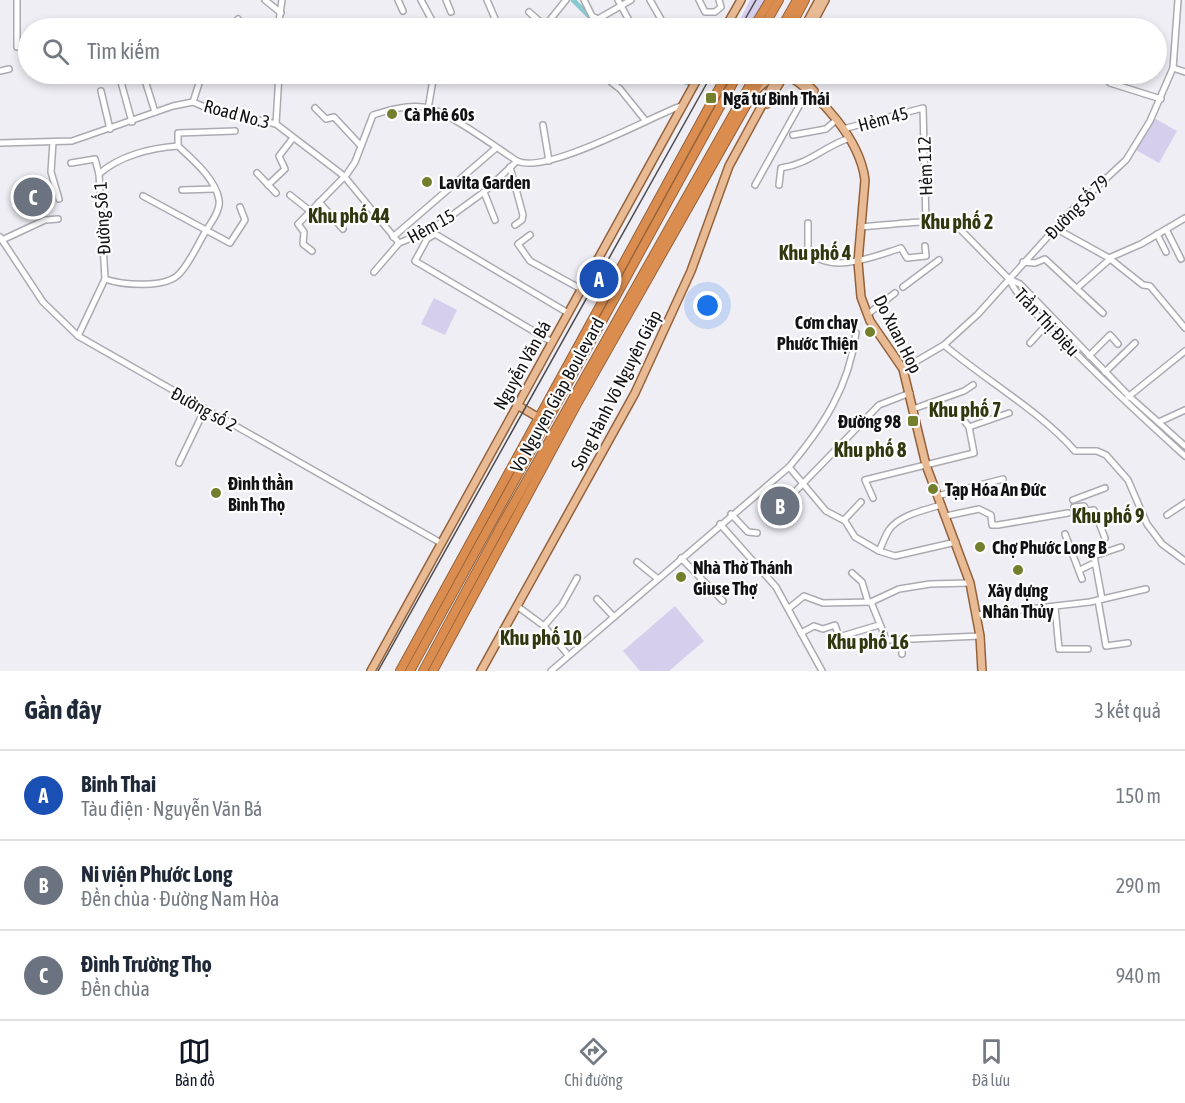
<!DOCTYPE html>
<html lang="vi">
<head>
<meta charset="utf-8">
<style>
	body { margin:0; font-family:"Asap Condensed",sans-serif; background:#f2f2f3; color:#1f2937 }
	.you { position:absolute; left:708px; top:306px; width:21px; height:21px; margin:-15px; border:4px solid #fff; border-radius:50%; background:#1a73e8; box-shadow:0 0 0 9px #1a73e833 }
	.badge { display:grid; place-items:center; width:39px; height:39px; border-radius:50%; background:#111827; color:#fff; font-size:20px; font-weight:700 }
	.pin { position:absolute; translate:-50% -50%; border:3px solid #fff; box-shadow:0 2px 6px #0006 }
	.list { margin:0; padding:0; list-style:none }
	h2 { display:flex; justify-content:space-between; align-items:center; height:78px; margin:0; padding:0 24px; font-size:26px }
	h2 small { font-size:20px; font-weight:400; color:#747a83 }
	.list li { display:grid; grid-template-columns:39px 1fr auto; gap:18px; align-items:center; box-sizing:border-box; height:90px; padding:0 24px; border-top:2px solid #e0e1e3 }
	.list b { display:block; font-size:22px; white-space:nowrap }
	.list p { margin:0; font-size:20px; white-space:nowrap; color:#747a83 }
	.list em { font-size:20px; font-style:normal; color:#747a83 }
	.icon { flex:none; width:33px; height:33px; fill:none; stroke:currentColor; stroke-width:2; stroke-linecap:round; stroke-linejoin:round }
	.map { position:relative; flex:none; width:1185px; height:671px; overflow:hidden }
	.search { position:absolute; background:#fff; box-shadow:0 3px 9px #0003; left:18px; right:18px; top:18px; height:66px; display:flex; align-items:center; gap:15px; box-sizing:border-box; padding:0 21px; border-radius:33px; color:#747a83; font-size:22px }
	.sheet { height:348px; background:#fff }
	nav { display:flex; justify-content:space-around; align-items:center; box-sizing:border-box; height:84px; border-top:2px solid #e0e1e3; background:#fff; font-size:16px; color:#747a83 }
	nav a { display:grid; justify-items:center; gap:3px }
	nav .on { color:#111827 }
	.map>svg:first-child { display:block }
	.green { fill:#d5ceed }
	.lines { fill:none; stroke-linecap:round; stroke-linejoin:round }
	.canal { stroke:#88cacd; stroke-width:5 }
	.minor-casing { stroke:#acaab1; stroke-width:8 }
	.major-casing { stroke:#94623a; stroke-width:10 }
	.highway-casing { stroke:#94623a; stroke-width:10 }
	.minor { stroke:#fff; stroke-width:5 }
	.major { stroke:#e9bb95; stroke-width:7 }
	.highway { stroke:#da8d4f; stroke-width:8 }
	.rail { stroke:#4c4b4e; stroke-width:1.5 }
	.poi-dot { fill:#737f2c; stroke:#fdfdfe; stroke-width:2 }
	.labels { text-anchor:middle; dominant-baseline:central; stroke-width:4.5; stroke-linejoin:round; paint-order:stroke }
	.poi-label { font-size:18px; font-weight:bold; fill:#121113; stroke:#fdfdfe; text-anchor:start }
	.street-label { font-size:18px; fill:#121113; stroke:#fdfdfe }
	.neighbourhood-label { font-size:20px; font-weight:bold; fill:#31370f; stroke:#fdfdfe }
</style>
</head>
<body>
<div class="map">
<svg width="1185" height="671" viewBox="0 0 1185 671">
	<rect width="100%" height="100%" fill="#f0eef5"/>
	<!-- green -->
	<g class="green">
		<path d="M750,0H767L751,28H739L741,18Z"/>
		<path d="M1154,118L1177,131L1159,163L1136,150Z"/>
		<path d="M434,298L457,310L445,335L421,324Z"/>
		<path d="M675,606L704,641L669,671H640L623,651Z"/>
	</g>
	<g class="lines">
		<!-- canal -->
		<g class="canal">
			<path d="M573,0L601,28"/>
			<path d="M665,74L690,84"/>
		</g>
		<!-- minor casing -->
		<g class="minor-casing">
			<g id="minor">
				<path d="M265,0L281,13"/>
				<path d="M398,0L403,11"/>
				<path d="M421,0L436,28"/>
				<path d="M446,0L451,12"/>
				<path d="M487,0L499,28"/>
				<path d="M584,0L592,16L598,19L631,0"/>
				<path d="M618,0L633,28"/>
				<path d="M650,0L666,28"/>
				<path d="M699,0L705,12H715L721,7L719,0"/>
				<path d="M529,12L545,26L566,0"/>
				<path d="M238,19L244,28"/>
				<path d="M598,19L605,28"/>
				<path d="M278,28L282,0"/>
				<path d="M17,47V0"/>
				<path d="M1173,68L1185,72"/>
				<path d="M0,71L9,69"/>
				<path d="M143,74L155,112"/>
				<path d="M601,74L620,89L645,120"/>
				<path d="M121,82L132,122"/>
				<path d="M1110,83L1161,99"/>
				<path d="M101,91L110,129"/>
				<path d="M193,102L201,77L198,74"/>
				<path d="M315,108L326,119L334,117L361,146"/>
				<path d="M428,109L434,74"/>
				<path d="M276,124L279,74"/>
				<path d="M543,125L549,161"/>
				<path d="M843,129L923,108L926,223"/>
				<path d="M793,135L826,129L836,120"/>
				<path d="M53,142L51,172L59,199"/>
				<path d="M0,143L72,141L173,106L193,102L207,108L276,124L344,176L399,243"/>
				<path d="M178,146V133L235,131"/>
				<path d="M71,163L95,159L99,174L105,279L78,336"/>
				<path d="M510,167L523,215L522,220L515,225"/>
				<path d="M257,173L276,193"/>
				<path d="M99,174C119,156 150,148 178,146C192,159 216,179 219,200C221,211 209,225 204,234C197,246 190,262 180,273C167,289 122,285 105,279"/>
				<path d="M268,185L285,169L279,156L293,138"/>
				<path d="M755,185L808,90"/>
				<path d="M779,185L781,168C810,164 824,146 850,138"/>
				<path d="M182,190L214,189"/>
				<path d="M484,192L495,220"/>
				<path d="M290,195L310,211"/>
				<path d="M143,196L230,243L245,220L240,207"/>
				<path d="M319,202L343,229"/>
				<path d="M808,223V250C830,276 875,256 901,248L907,258L926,256L925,246"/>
				<path d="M860,227C883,226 941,216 958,227L1009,279C1020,302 1043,320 1061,338C1101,379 1143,418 1185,456"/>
				<path d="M1055,228L1109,258L1143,285L1150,286L1185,328"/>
				<path d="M1166,229L1181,259"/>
				<path d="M1157,234L1166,252"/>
				<path d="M530,235L518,244L530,261L581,289"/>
				<path d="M0,237L43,302L78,336L441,543"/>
				<path d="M393,237L496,148"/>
				<path d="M2,240L45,220L58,219"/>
				<path d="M312,251L303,244L304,232L298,224L347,174L355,162L373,115C389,110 406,105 423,107C447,110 495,147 517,161C546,175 650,117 683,105"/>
				<path d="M1109,258L1141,244L1185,218"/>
				<path d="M1023,262L1035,263L1045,259L1103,313"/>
				<path d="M374,272L399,243L426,232L451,216L484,192L517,161"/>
				<path d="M1009,279L1020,284L1129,396L1185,446"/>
				<path d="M903,287L939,260"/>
				<path d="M1077,288L1110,259"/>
				<path d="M868,314L895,293"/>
				<path d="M552,342L415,261L427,239L435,234L568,313"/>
				<path d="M1030,343L1049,322"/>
				<path d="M944,345C984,379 1041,412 1075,451H1097L1106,455L1128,480L1147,524L1162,544L1185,561"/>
				<path d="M1089,356L1110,335L1118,344"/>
				<path d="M903,369L944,345L978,314L1069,213L1126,160L1150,121L1173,68L1178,0"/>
				<path d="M1105,372L1135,343"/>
				<path d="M1128,397L1185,351"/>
				<path d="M913,409L964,391L973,385"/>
				<path d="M1159,422L1185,410"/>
				<path d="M969,427L1009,413"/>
				<path d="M179,463L205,409"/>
				<path d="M789,467L826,511L845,521L855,537L879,551L895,556L956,542"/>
				<path d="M937,496L1003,479"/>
				<path d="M873,498L865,480L974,453L969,427L963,419"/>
				<path d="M787,500L879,405L910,393"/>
				<path d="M1073,500L1105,488"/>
				<path d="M1074,507L1084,506L1086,511L1094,510L1105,538"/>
				<path d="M731,514L748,532L757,533"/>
				<path d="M1167,515L1185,503"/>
				<path d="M946,516L979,509L991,515L992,525H998L1068,513"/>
				<path d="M844,520L861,502"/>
				<path d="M720,524L776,587L822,671"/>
				<path d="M1065,534L1082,579"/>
				<path d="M879,551C882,545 885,536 889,530C899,515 925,510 941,505"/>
				<path d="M681,558L723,601"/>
				<path d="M637,562L658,579"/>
				<path d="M1080,570L1092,564"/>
				<path d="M852,573L862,582L868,602"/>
				<path d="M597,599L614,617"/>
				<path d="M1102,599L1094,556L1121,547"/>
				<path d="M1098,600L1106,646L1128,643"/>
				<path d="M871,602L886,639L889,640L980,636"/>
				<path d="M517,606L544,626L568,655"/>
				<path d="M1055,607L1059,649H1088"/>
				<path d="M788,609L804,596L823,603L871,602L899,589L930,584L970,583"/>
				<path d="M977,615L1090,602L1146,589"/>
				<path d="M544,626L562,605L577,578"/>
				<path d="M801,633L814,626L823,629L835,625L839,637L879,625"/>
				<path d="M902,654V640"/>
				<path d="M551,671L789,467C823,427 849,387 856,333"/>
			</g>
		</g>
		<!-- major casing -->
		<g class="major-casing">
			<g id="major">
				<path d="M725,28L741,0"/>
				<path d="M804,28L819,0"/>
				<path d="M810,28L825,0"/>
				<path d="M786,74C820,95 860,139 865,180L858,262L861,297L870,321L903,369L926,465L970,583L980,636L982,671"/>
				<path d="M797,74L814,91"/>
				<path d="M755,91L769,79L766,74"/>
				<path d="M767,104L785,74"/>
				<path d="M517,405L546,422"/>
				<path d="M371,671L700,74"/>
				<path d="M481,671L635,393L691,271L729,166L779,74"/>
			</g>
		</g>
		<!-- highway casing -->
		<g class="highway-casing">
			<g id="highway">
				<path d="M753,28L770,0"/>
				<path d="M763,28L779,0"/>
				<path d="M781,28L797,0"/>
				<path d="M790,28L805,0"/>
				<path d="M400,671L727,74"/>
				<path d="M410,671L738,74"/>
				<path d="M423,671L501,526L756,74"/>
				<path d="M433,671L577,404L764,74"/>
			</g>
		</g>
		<!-- minor -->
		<use href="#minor" class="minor"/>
		<!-- major -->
		<use href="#major" class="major"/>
		<!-- highway -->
		<use href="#highway" class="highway"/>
		<!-- rail -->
		<g class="rail">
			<path d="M740,28L756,0"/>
			<path d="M378,671L712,74"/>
		</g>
	</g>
	<!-- markers -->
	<g class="poi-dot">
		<rect x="705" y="92" width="12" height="12" rx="3"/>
		<circle cx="392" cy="114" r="6"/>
		<circle cx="427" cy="182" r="6"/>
		<circle cx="870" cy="332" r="6"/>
		<rect x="907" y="415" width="12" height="12" rx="3"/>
		<circle cx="933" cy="489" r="6"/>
		<circle cx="216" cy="493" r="6"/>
		<circle cx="980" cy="547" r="6"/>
		<circle cx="1018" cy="570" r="6"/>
		<circle cx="681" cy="577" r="6"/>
	</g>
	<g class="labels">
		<!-- poi labels -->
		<g class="poi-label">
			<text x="723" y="98">Ngã tư Bình Thái</text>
			<text x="404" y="114">Cà Phê 60s</text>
			<text x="439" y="182">Lavita Garden</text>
			<text x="858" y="322" text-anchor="end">Cơm chay<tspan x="858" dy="21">Phước Thiện</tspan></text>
			<text x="901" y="421" text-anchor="end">Đường 98</text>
			<text x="228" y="483">Đình thần<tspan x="228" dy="21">Bình Thọ</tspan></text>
			<text x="945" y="489">Tạp Hóa An Đức</text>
			<text x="992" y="547">Chợ Phước Long B</text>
			<text x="693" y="567">Nhà Thờ Thánh<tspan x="693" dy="21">Giuse Thợ</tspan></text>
			<text x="1018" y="590" text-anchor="middle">Xây dựng<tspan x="1018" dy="21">Nhân Thủy</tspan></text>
		</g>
		<!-- street labels -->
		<g class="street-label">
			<text transform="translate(237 114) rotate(15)">Road No.3</text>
			<text transform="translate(883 119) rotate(-15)">Hẻm 45</text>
			<text transform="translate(925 166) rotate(-92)">Hẻm 112</text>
			<text transform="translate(1077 207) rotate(-45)">Đường Số 79</text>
			<text transform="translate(102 218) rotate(-93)">Đường Số 1</text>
			<text transform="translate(431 226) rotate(-29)">Hẻm 15</text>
			<text transform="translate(1047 322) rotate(47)">Trần Thị Điệu</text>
			<text transform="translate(898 334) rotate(63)">Do Xuan Hop</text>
			<text transform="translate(522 365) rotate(-61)">Nguyễn Văn Bá</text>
			<text transform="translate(616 390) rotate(-63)">Song Hành Võ Nguyên Giáp</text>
			<text transform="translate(557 395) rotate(-61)">Vo Nguyen Giap Boulevard</text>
			<text transform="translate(204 409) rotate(29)">Đường số 2</text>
		</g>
		<!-- neighbourhood labels -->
		<g class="neighbourhood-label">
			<text x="349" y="215">Khu phố 44</text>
			<text x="957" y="221">Khu phố 2</text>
			<text x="815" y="252">Khu phố 4</text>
			<text x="965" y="409">Khu phố 7</text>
			<text x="870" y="449">Khu phố 8</text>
			<text x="1108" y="515">Khu phố 9</text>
			<text x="541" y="637">Khu phố 10</text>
			<text x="868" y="641">Khu phố 16</text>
		</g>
	</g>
</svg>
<div class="you"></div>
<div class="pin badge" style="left:599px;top:279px;background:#1a4fb4">A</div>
<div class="pin badge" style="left:780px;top:506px;background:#6b7280">B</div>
<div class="pin badge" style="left:33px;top:197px;background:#6b7280">C</div>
<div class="search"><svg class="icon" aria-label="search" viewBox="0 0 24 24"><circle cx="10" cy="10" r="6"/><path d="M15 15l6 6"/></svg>Tìm kiếm</div>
</div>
<section class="sheet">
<h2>Gần đây<small>3 kết quả</small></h2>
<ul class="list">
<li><span class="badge" style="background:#1a4fb4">A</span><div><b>Binh Thai</b><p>Tàu điện · Nguyễn Văn Bá</p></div><em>150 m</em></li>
<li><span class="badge" style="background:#6b7280">B</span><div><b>Ni viện Phước Long</b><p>Đền chùa · Đường Nam Hòa</p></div><em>290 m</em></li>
<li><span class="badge" style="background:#6b7280">C</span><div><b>Đình Trường Thọ</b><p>Đền chùa</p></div><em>940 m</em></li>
</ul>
</section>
<nav>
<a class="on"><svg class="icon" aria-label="map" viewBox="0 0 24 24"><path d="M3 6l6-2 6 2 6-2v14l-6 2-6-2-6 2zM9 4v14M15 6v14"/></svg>Bản đồ</a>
<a><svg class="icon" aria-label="directions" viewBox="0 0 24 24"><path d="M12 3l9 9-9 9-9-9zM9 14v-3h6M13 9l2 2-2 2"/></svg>Chỉ đường</a>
<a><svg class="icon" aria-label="saved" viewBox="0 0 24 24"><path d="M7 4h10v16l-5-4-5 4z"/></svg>Đã lưu</a>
</nav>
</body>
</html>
